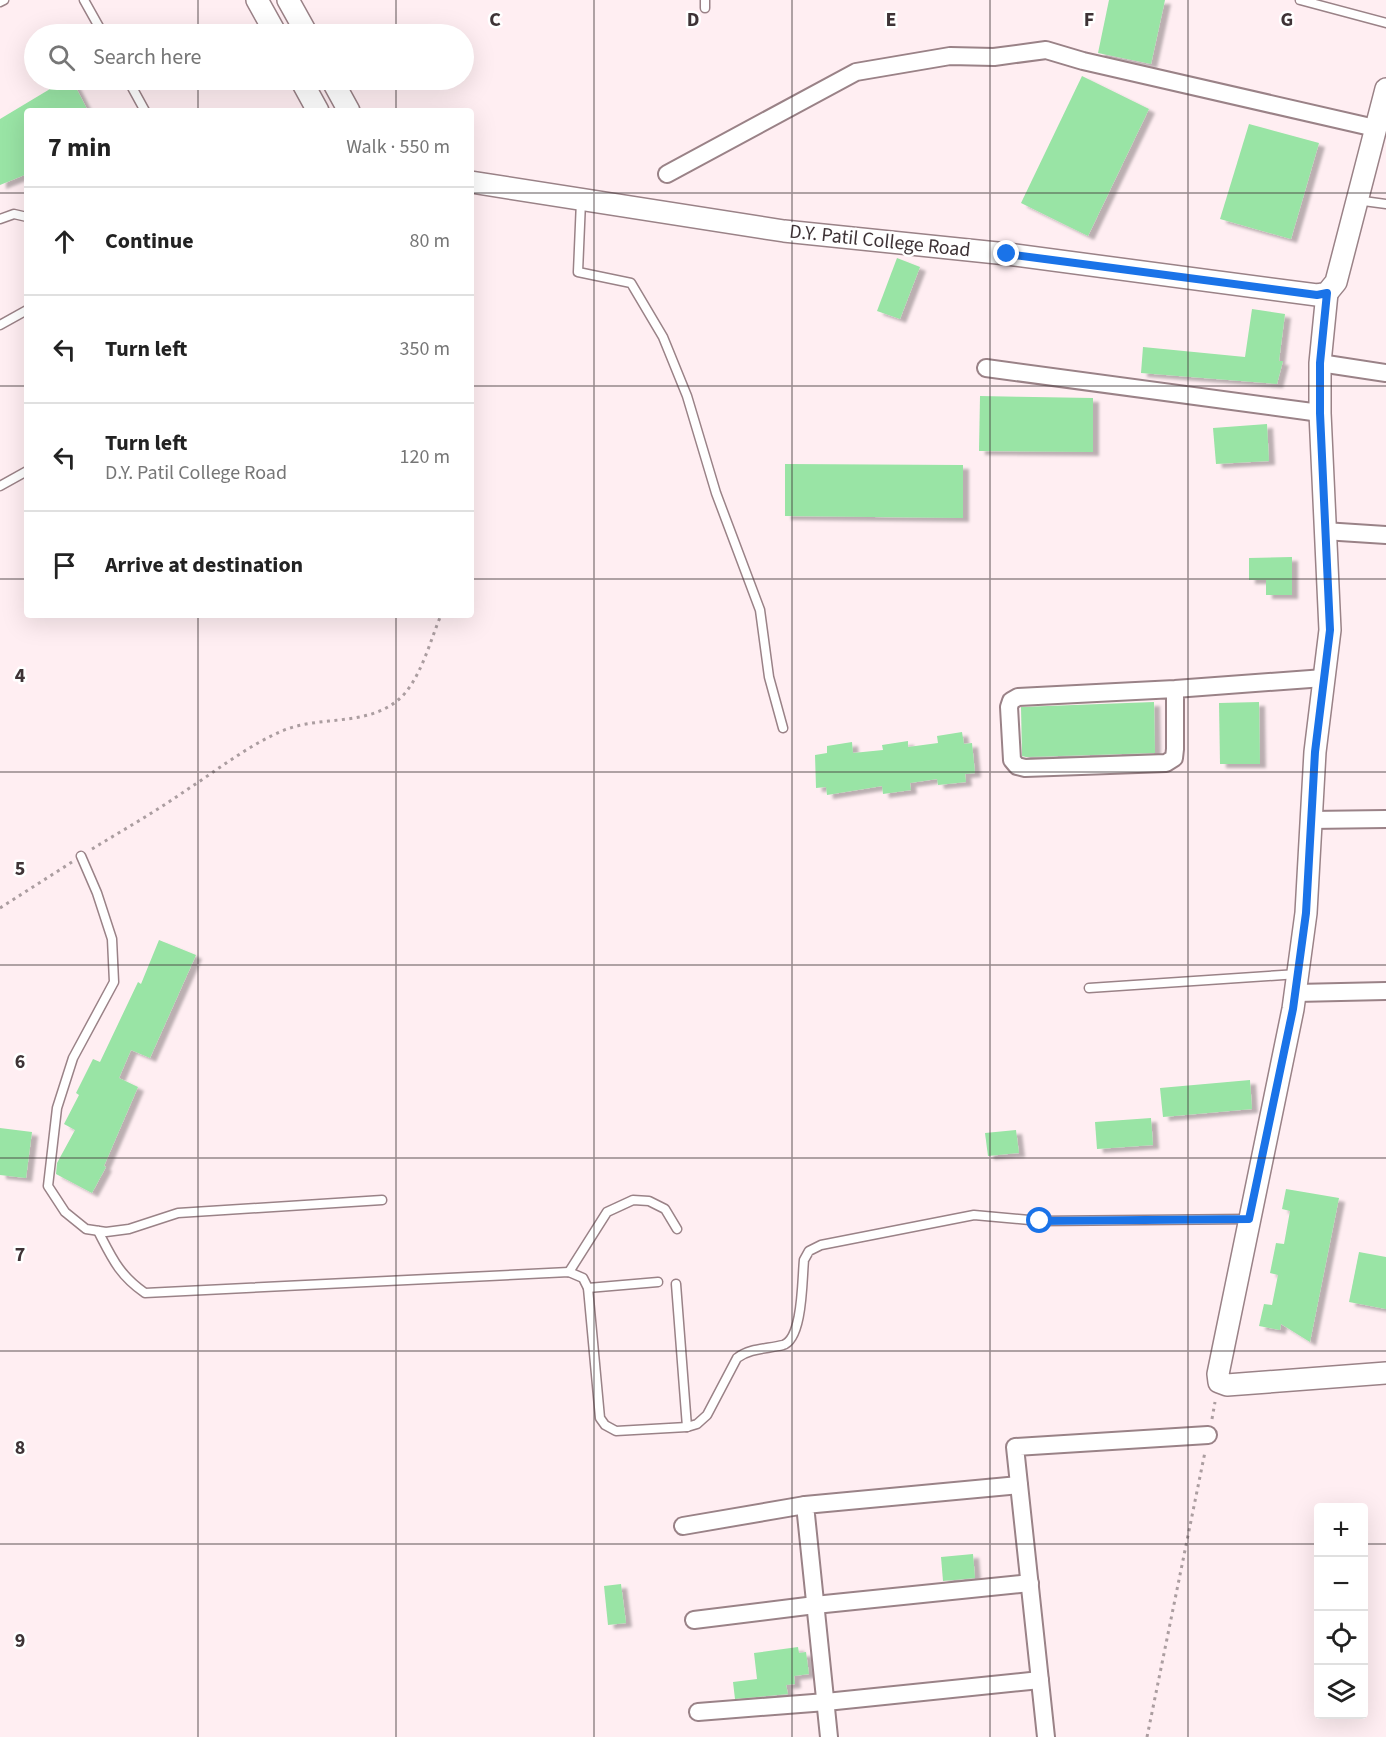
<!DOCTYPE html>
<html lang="en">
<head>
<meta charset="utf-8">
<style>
	body { margin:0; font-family:"Source Sans 3",sans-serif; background:#f6f6f6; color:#222 }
	.controls { position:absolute; right:18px; bottom:18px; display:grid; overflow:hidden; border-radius:6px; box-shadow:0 6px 24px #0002 }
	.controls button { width:54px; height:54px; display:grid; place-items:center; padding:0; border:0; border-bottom:2px solid #e0e0e0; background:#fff; color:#222; font:30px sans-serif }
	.stop { position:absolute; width:18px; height:18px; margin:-14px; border:4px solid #1a73e8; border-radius:50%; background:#fff }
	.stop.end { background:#1a73e8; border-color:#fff; box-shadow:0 2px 6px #0008 }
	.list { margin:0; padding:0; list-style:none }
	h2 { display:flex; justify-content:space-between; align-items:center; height:78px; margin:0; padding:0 24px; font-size:26px }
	h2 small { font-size:20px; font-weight:400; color:#767676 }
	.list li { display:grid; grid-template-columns:39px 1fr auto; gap:18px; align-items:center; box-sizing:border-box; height:108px; padding:0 24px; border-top:2px solid #e0e0e0 }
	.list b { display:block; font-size:22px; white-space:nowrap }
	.list p { margin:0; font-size:20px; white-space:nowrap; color:#767676 }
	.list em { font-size:20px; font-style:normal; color:#767676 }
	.icon { flex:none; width:33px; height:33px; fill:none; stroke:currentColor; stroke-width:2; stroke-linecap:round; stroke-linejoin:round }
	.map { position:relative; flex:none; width:1386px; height:1737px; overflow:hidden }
	.search { position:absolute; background:#fff; box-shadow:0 6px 24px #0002; left:24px; top:24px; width:450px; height:66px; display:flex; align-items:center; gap:15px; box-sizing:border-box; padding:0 21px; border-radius:33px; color:#767676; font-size:22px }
	.panel { position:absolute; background:#fff; box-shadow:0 6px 24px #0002; left:24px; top:108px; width:450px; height:510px; border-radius:6px }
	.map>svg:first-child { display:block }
	.building { fill:#99e4a5; filter:url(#shadow) }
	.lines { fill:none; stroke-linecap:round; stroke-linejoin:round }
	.service-casing { stroke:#9a8287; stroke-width:11 }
	.minor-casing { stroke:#9a8287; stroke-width:20 }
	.tertiary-casing { stroke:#9a8287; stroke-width:24 }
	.path { stroke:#ab9da0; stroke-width:3; stroke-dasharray:3 4.5; stroke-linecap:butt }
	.service { stroke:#fff; stroke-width:8 }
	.minor { stroke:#fff; stroke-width:16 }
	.tertiary { stroke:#fff; stroke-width:21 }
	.route { stroke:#1a73e8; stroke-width:8 }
	.grid { fill:none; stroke:#3e3336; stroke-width:1.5; stroke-opacity:0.55 }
	.labels { text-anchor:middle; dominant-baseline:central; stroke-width:5; stroke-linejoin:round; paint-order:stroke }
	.street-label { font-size:20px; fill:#3e3336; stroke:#fff }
	.grid-label { font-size:20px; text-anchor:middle; font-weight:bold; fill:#3e3336; stroke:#fff; stroke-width:5; stroke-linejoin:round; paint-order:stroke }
</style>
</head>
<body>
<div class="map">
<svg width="1386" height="1737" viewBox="0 0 1386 1737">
	<defs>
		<filter id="shadow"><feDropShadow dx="6" dy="4" stdDeviation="1.5" flood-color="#0004"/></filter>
	</defs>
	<rect width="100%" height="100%" fill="#ffeef2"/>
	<!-- building -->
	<g class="building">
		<path d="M1109,0H1165L1151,64L1098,53Z"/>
		<path d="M1082,76L1149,109L1088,236L1021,203Z"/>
		<path d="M65,80H72L88,111H27V174L0,185V119Z"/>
		<path d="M1249,124L1319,143L1291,239L1220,219Z"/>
		<path d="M897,258L920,267L900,319L877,311Z"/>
		<path d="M1252,309L1285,314L1279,361H1283L1277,384L1141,373L1143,347L1245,357Z"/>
		<path d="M980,396L1093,398V452L979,451Z"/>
		<path d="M1267,424L1269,461L1216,464L1213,428Z"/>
		<path d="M785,464L963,465V518L785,516Z"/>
		<path d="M1292,557V595H1266V580H1249V558Z"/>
		<path d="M1154,702L1155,753L1026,757L1022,756L1021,707Z"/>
		<path d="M1259,702L1260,764H1220L1219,703Z"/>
		<path d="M962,732L964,744L972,743L975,773L965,774L966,782L938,785L937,779L910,783L911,790L883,794L882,786L827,795L826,787L816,788L815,755L827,753V746L852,742L853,753L883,750L882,745L908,741V747L938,743L937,736Z"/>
		<path d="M159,940L196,955L150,1058L131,1050L119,1078L138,1087L104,1166L106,1167L92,1193L56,1174L57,1163L75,1130L64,1124L79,1095L76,1093L93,1059L100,1062L138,982L141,984Z"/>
		<path d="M1250,1080L1252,1109L1163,1117L1160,1088Z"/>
		<path d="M1151,1118L1153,1145L1097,1149L1095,1122Z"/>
		<path d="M0,1128L32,1132L26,1178L0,1175Z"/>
		<path d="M1016,1130L1019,1153L988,1156L985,1133Z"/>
		<path d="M1286,1189L1339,1198L1310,1342L1281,1324L1280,1330L1259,1326L1264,1304L1272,1305L1278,1275L1270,1273L1276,1243L1284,1244L1290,1211L1282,1209Z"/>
		<path d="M1359,1252L1386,1257V1309L1349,1302Z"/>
		<path d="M973,1554L975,1578L943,1581L941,1557Z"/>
		<path d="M621,1584L626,1623L608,1625L604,1586Z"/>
		<path d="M798,1647L799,1653L806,1652L809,1674L794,1676L795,1684L786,1685L788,1694L735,1699L733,1682L757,1679L754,1653Z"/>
	</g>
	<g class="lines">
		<!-- service casing -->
		<g class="service-casing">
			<g id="service">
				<path d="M84,0L103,34"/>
				<path d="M1300,0L1386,23"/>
				<path d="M0,2L4,0"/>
				<path d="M705,8V0"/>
				<path d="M128,80L145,111"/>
				<path d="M1356,200L1386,204"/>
				<path d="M581,201L578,272L631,283L663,337L687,396L716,493L760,610L769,677L783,728"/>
				<path d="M0,219L14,214L27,217"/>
				<path d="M0,325L27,310"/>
				<path d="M0,486L27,471"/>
				<path d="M81,856L97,893L112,939L114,982L73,1058L57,1108L48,1186L65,1212L86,1229L106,1232L129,1229L178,1213L382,1200"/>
				<path d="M1089,988L1298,974"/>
				<path d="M98,1231C112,1258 119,1275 145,1293L569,1272L583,1278L588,1288L600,1418L605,1425L616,1431L687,1427L697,1424L707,1415L737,1358C750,1348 767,1349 783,1345C803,1339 802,1279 804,1260L809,1251L821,1245L974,1215L1040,1221L1249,1219"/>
				<path d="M569,1272L607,1212L633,1200L649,1201L665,1209L677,1229"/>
				<path d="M676,1284L687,1427"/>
				<path d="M588,1288L658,1282"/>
			</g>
		</g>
		<!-- minor casing -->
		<g class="minor-casing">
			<g id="minor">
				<path d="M667,174L856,72L950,56L994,57L1046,50L1083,61L1375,128"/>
				<path d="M1320,363L1386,373"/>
				<path d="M986,368L1320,413"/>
				<path d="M1324,531L1386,535"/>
				<path d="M1175,689V749L1174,758L1166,763L1025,768L1017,766L1012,760L1009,707L1011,701L1018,697L1175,689L1324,678"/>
				<path d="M1310,820L1386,819"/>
				<path d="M1296,993L1386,991"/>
				<path d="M683,1526L805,1505"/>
				<path d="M694,1620L815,1605L1030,1583"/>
				<path d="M698,1712L826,1702L1040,1680"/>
				<path d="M829,1737L805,1505L1019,1485"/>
				<path d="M1046,1737L1015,1447L1208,1435"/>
			</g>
		</g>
		<!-- tertiary casing -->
		<g class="tertiary-casing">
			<g id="tertiary">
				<path d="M257,0L276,34"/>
				<path d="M288,0L307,34"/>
				<path d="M301,80L318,111"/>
				<path d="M332,80L349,111"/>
				<path d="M471,182L784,231L1007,254L1317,295L1327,293L1336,282L1386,89"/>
				<path d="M1327,293L1320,363V413L1330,630L1315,752L1306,913L1293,1009L1218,1374L1219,1382L1227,1385L1386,1373"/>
			</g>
		</g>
		<!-- path -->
		<g class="path">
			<path d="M92,849C123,830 155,812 185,791C216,771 247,746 282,731C319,715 366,727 398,700C420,682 430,641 441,615"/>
			<path d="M0,908L72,862"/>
			<path d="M1212,1419L1215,1402"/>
			<path d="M1147,1737L1205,1452"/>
		</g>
		<!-- service -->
		<use href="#service" class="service"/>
		<!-- minor -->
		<use href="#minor" class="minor"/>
		<!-- tertiary -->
		<use href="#tertiary" class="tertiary"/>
	</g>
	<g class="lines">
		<!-- route -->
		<path class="route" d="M1007,254L1317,295L1327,293L1320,363V413L1330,630L1315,752L1306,913L1293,1009L1249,1219L1040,1221"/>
	</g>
	<!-- grid -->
	<path class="grid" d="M198,0V34M396,0V34M594,0V1737M792,0V1737M990,0V1737M1188,0V1737M198,80V111M396,80V111M0,193H27M471,193H1386M0,386H27M471,386H1386M0,579H27M471,579H1386M198,615V1737M396,615V1737M0,772H1386M0,965H1386M0,1158H1386M0,1351H1386M0,1544H1318M1364,1544H1386"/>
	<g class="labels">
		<!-- street labels -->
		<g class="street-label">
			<text transform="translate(880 241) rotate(6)">D.Y. Patil College Road</text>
		</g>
	</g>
	<g class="grid-label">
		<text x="495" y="26">C</text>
		<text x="693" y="26">D</text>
		<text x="891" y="26">E</text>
		<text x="1089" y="26">F</text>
		<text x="1287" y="26">G</text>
		<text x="20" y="682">4</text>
		<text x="20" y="875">5</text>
		<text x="20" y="1068">6</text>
		<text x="20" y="1261">7</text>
		<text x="20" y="1454">8</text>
		<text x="20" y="1647">9</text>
	</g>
</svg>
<div class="controls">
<button>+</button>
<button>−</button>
<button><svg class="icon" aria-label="locate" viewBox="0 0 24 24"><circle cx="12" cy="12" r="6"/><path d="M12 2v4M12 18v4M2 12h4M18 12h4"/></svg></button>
<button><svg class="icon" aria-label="layers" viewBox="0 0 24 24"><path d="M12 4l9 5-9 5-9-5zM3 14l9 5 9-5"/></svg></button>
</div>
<div class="stop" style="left:1040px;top:1221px"></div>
<div class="stop end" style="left:1007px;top:254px"></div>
<div class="search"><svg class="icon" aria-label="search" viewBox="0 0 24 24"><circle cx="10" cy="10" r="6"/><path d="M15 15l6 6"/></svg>Search here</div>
<section class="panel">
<h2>7 min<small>Walk · 550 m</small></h2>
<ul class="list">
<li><svg class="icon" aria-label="ahead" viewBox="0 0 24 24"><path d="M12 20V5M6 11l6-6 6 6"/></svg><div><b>Continue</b></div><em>80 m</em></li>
<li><svg class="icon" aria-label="left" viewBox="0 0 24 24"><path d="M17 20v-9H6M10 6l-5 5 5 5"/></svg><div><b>Turn left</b></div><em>350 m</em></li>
<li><svg class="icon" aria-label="left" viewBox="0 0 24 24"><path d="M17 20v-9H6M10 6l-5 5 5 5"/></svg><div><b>Turn left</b><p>D.Y. Patil College Road</p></div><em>120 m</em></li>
<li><svg class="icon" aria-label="arrive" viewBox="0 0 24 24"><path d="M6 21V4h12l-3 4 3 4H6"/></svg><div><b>Arrive at destination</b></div></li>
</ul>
</section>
</div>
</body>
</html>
